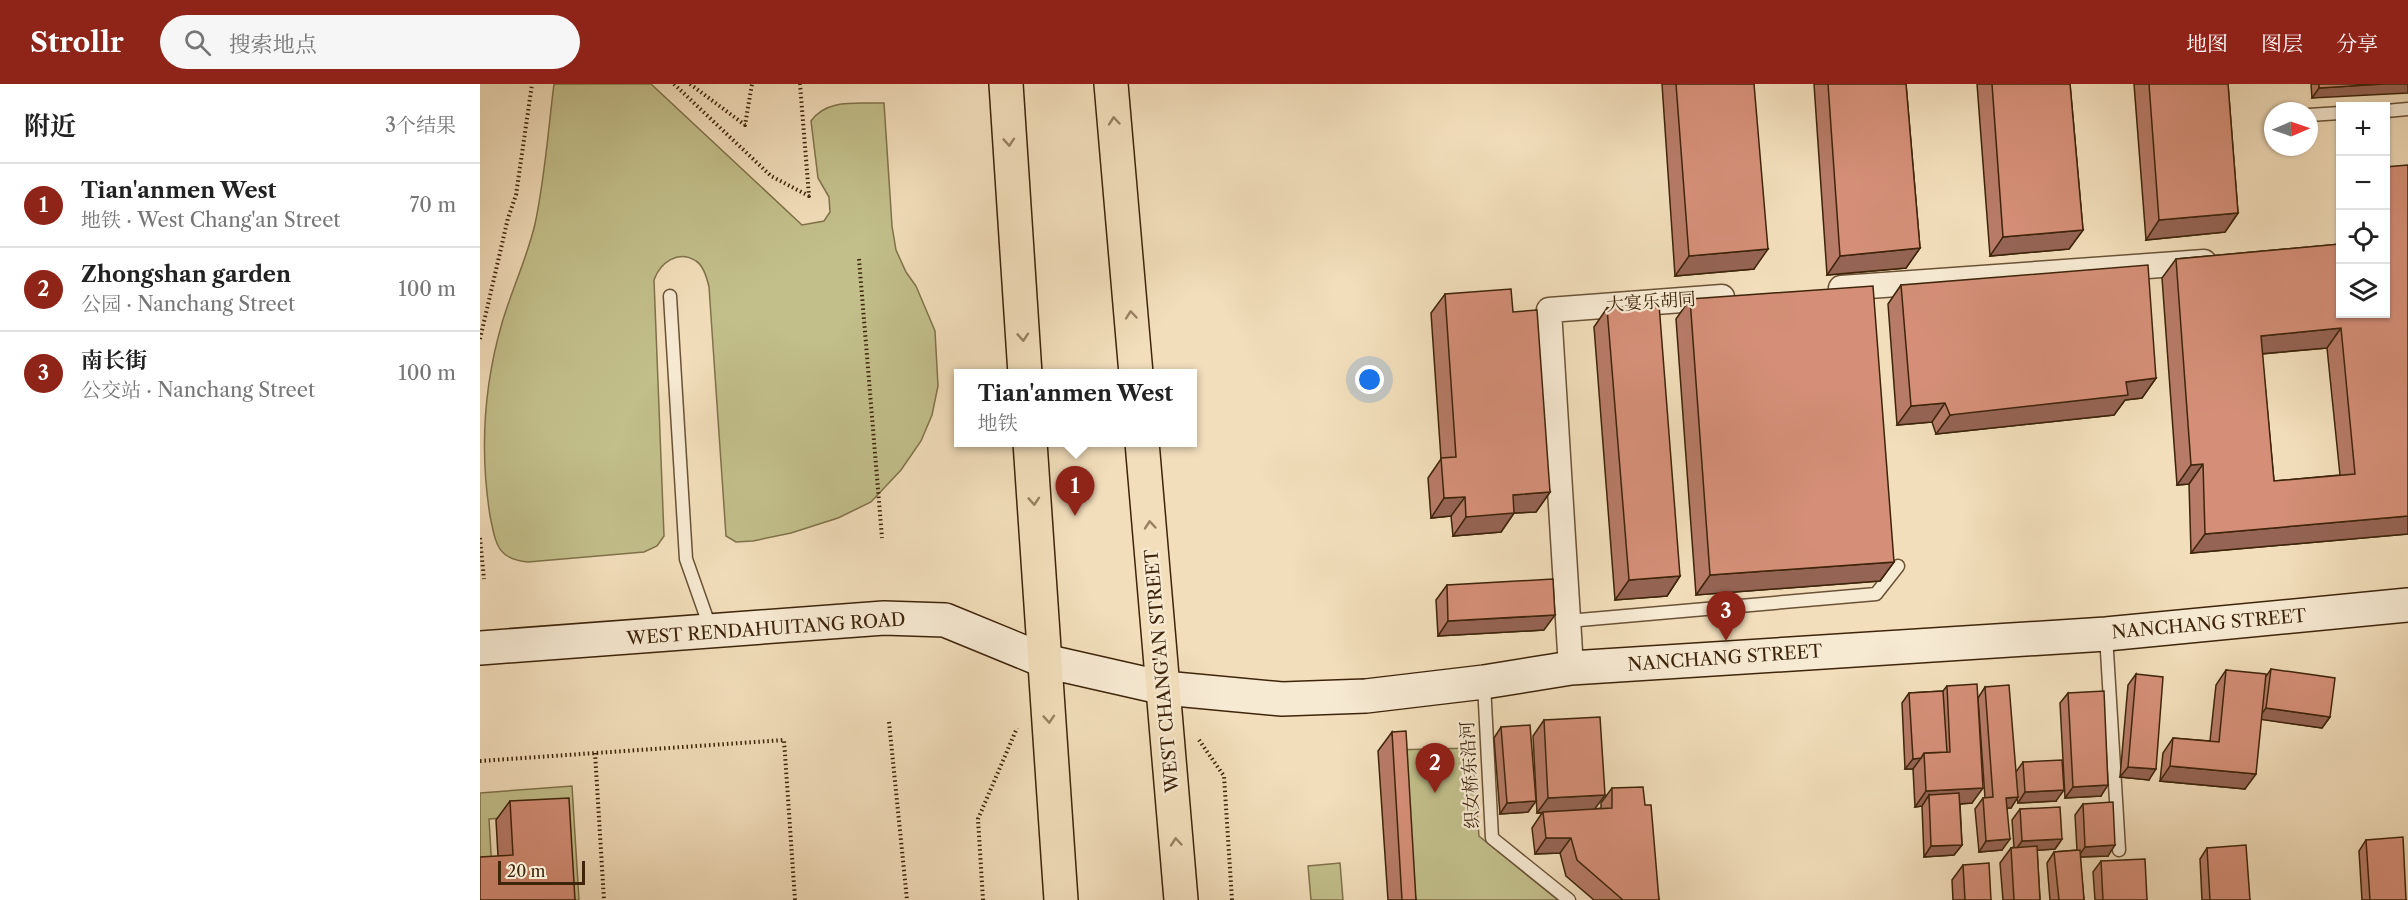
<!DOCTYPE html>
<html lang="zh">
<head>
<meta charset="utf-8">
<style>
	body { margin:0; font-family:"Libre Caslon Text","Noto Serif SC",serif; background:#f6f6f6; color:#222 }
	.controls { position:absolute; right:18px; top:18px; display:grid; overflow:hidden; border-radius:0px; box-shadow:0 2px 4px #0004 }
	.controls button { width:54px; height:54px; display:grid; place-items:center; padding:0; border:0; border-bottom:2px solid #e0e0e0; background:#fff; color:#222; font:30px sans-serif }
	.compass { position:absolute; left:1784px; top:18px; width:54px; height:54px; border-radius:50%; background:#fff; box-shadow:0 2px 4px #0004; rotate:88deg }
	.scale { position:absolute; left:18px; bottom:15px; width:87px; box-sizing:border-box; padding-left:6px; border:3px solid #3e240a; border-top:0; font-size:16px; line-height:21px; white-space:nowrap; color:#3e240a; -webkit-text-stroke:4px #f7ead3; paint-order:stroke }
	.you { position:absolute; left:890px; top:296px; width:21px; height:21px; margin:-15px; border:4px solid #fff; border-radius:50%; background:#1a73e8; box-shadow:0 0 0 9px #1a73e833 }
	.badge { display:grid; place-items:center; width:39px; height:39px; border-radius:50%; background:#8f2418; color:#fff; font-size:20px; font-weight:700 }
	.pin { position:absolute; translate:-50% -50px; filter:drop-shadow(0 2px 3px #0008) }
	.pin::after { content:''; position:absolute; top:32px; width:21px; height:18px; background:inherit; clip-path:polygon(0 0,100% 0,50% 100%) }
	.popup { position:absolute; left:474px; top:285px; width:243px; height:78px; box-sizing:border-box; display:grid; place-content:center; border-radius:0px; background:#fff; filter:drop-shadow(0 2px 4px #0005); font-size:20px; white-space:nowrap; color:#767676 }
	.popup b { font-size:22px; color:#222 }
	.popup::after { content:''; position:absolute; left:50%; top:100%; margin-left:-12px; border:12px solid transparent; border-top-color:#fff }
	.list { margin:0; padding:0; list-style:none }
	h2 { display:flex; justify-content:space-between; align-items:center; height:78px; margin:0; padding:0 24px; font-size:26px }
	h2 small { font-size:20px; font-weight:400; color:#767676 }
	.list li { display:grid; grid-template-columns:39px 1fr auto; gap:18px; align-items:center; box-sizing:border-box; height:84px; padding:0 24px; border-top:2px solid #e0e0e0 }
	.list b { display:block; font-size:22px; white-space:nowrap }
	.list p { margin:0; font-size:20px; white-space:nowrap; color:#767676 }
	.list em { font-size:20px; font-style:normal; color:#767676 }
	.icon { flex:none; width:33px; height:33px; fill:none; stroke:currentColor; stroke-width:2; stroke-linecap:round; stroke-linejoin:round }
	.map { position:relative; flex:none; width:1928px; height:816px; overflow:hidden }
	header { display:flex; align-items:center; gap:36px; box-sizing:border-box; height:84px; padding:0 30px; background:#8f2418; color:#fff }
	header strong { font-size:28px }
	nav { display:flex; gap:33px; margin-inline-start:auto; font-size:21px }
	.search { width:420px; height:54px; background:#f6f6f6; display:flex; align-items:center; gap:15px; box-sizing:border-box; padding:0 21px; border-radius:33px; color:#767676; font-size:22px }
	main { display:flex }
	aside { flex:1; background:#fff }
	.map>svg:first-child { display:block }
	.green { fill:#c2bf8b; stroke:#80724a; stroke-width:1.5 }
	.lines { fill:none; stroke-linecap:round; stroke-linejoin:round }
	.lane-casing { stroke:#6b5236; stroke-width:15 }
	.street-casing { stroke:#6b5236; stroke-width:27 }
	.secondary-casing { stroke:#3e240a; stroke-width:36 }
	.highway-casing { stroke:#3e240a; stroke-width:36 }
	.path { stroke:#3e240a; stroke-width:4; stroke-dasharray:1.5 3; stroke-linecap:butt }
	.lane { stroke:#f7ead3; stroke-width:12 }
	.street { stroke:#f7ead3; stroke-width:24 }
	.secondary { stroke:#f7ead3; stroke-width:33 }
	.highway { stroke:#f2debb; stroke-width:33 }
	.wall { fill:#b77b67; stroke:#3e240a; stroke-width:1.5; fill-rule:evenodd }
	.shaded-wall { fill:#956454; stroke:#3e240a; stroke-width:1.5 }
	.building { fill:#d58f78; stroke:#3e240a; stroke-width:1.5; fill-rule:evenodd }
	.oneway { stroke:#988162 }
	.labels { text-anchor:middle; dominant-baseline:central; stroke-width:4.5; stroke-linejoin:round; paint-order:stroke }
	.street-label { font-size:18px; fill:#3e240a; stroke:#f7ead3 }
</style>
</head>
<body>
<header>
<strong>Strollr</strong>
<div class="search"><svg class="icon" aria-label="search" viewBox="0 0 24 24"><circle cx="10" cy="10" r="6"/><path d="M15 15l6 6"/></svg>搜索地点</div>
<nav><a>地图</a><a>图层</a><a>分享</a></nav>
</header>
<main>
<aside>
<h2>附近<small>3个结果</small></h2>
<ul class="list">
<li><span class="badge">1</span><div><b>Tian'anmen West</b><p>地铁 · West Chang'an Street</p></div><em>70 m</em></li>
<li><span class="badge">2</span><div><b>Zhongshan garden</b><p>公园 · Nanchang Street</p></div><em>100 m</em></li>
<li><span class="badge">3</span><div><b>南长街</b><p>公交站 · Nanchang Street</p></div><em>100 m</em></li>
</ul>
</aside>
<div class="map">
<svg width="1928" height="816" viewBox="0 0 1928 816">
	<rect width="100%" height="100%" fill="#f2debb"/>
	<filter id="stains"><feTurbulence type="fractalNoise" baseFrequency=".00333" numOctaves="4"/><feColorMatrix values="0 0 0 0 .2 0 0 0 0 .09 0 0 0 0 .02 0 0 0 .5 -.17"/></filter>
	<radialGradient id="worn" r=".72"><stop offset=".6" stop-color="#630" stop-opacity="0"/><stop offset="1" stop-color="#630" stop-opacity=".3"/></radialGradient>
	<!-- green -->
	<g class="green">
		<path d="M74,0H171L322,141L344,137L350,128L349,113L338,94L331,37C347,14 378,20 404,19L412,142L416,166L426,188L436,202L455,247L458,302L452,331L441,357L421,386L391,418L358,434L311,449L273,457L256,458L246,452L229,203C227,194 224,182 216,177C198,165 180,179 174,196L184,452L177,462L164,468L48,478C16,475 16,459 10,432C0,368 4,301 22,239C32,205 47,174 55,140C65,93 68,47 74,0Z"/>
		<path d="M992,664L999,752L1078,816H922L912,666Z"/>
		<path d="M92,702L99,816H86L80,730L9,735L12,786L0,787V709Z"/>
		<path d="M860,779L863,816H831L828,782Z"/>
	</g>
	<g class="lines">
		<!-- lane casing -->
		<g class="lane-casing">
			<g id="lane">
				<path d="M1906,27L1928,25"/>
				<path d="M1829,31L1860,29"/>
				<path d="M190,212L206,475L231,546"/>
				<path d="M1088,537L1396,510L1418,482"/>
				<path d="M1626,551L1639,766"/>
				<path d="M1004,600L1012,754L1089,816"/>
			</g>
		</g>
		<!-- street casing -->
		<g class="street-casing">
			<g id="street">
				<path d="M1361,204L1724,178"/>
				<path d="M1091,584L1069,226L1242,213"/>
			</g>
		</g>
		<!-- secondary casing -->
		<g class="secondary-casing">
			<path id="secondary" d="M0,564L404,534L465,536L565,577L684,604L802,615L886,612L1004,598L1091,584L1626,550L1928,521"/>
		</g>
		<!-- highway casing -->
		<g class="highway-casing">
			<g id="highway">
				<path d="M526,0L545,290"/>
				<path d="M631,0L656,290"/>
				<path d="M550,358L581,816"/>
				<path d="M662,358L701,816"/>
			</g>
		</g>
		<!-- path -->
		<g class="path">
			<path d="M194,0L291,92L329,112L320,0"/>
			<path d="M210,0L265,41L272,0"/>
			<path d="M379,175L402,454"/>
			<path d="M0,255L28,134L36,111L52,0"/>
			<path d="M0,454L4,495"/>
			<path d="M409,638L427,816"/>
			<path d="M719,656L744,692L752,816"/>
			<path d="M115,669L124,816"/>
			<path d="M0,677L304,656L315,816"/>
			<path d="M503,816L498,735L537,644"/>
		</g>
		<!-- lane -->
		<use href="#lane" class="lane"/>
		<!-- street -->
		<use href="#street" class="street"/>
		<!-- secondary -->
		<use href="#secondary" class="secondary"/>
		<!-- highway -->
		<use href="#highway" class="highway"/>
	</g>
	<!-- wall -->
	<g class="wall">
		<path d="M1182,0H1274V185L1195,192Z"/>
		<path d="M1334,0H1426L1440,164L1426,184L1347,191Z"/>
		<path d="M1497,0H1590L1603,146L1589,165L1510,172Z"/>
		<path d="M1654,0H1748L1758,129L1745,148L1666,156Z"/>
		<path d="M1831,0H1928L1832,14Z"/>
		<path d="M1860,102V152L1858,105Z"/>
		<path d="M1860,160L1928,450L1711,469L1709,400L1697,401L1682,194L1696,175ZM1847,264L1860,391L1794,397L1782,270Z"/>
		<path d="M1421,201L1676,294L1662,314L1645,316L1634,331L1456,350L1452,338L1417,341L1408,220Z"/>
		<path d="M965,210L1033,228L1070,408L1056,428L1034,429L1021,448L973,452L971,432L951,434L948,394L961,375L951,229Z"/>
		<path d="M1210,215L1414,478L1400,497L1216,511L1196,235Z"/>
		<path d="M1127,224L1200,492L1187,512L1135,516L1114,243Z"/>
		<path d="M967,501L1064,546L958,552L956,516Z"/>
		<path d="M1791,585L1850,633L1842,644L1781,635L1765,705L1680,697L1683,669L1693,654L1730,657L1736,601L1746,586L1785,594Z"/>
		<path d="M1656,590L1669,696L1640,693L1648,601Z"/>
		<path d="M1467,602L1498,614L1505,603L1536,688L1543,678L1576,717L1538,719L1537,714L1531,724H1527L1522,766L1499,768L1495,725L1503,714H1505L1498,614L1492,719L1480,720L1482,761L1474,771L1444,773L1442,722L1435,723L1433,685H1425L1422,619L1429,609L1463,607Z"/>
		<path d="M1588,609L1621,712L1585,714L1580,619Z"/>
		<path d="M1064,636L1115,725L1121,724V719L1132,704L1165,721L1179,816H1114L1086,792L1080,769L1055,770L1052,744L1062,729H1057L1053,652Z"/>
		<path d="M1021,643L1056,717L1048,728L1020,730L1014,654Z"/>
		<path d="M912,648L936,816H908L898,667Z"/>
		<path d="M30,717L95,816L18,772L16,736Z"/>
		<path d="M1603,720L1628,772L1600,773L1604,816H1570L1567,779L1574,768L1597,766L1595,731Z"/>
		<path d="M1540,725L1582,755L1575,765L1557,766L1560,816H1523L1520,779L1531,764L1534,763L1532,736Z"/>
		<path d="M1886,756L1926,816H1882L1879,767Z"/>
		<path d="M1727,764L1770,816H1722L1720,775Z"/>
		<path d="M1621,777L1667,816H1615L1613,788Z"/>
		<path d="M1483,781L1511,816H1473L1472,796Z"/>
	</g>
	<!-- shaded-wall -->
	<g class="shaded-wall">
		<path d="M1902,0H1928V9L1832,14L1839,4Z"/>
		<path d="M1758,129L1745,148L1666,156L1679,136Z"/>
		<path d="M1603,146L1589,165L1510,172L1523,153Z"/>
		<path d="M1440,164L1426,184L1347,191L1360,172Z"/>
		<path d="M1288,165L1274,185L1195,192L1209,172Z"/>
		<path d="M1861,244L1847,264L1767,271L1781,252Z"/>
		<path d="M1676,294L1662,314L1645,316L1634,331L1456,350L1470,331L1646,298Z"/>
		<path d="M1465,319L1452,338L1417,341L1431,322Z"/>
		<path d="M1723,380L1709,400L1697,401L1711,381Z"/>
		<path d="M1070,408L1056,428L1034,429L1021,448L973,452L986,433L1033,411Z"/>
		<path d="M985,413L971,432L951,434L964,414Z"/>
		<path d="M1928,432V450L1711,469L1725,450Z"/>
		<path d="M1414,478L1400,497L1216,511L1230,491Z"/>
		<path d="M1200,492L1187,512L1135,516L1149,496Z"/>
		<path d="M1075,531L1064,546L958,552L968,537Z"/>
		<path d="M1786,624L1850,633L1842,644L1778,635Z"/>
		<path d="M1441,674L1433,685H1425L1433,675Z"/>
		<path d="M1690,682L1776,690L1765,705L1680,697Z"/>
		<path d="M1648,683L1676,685L1669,696L1640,693Z"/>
		<path d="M1628,701L1621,712L1585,714L1593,703Z"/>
		<path d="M1503,704L1492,719L1450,722L1449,711L1442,722L1435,723L1446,707Z"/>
		<path d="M1584,706L1576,717L1538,719L1545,708Z"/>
		<path d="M1125,711L1114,726L1057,729L1068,714Z"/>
		<path d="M1538,713L1531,724H1519L1526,714Z"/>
		<path d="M1056,717L1048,728L1020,730L1027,719Z"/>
		<path d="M1066,754H1091L1080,769L1055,770Z"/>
		<path d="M1530,755L1522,766L1499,768L1506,757Z"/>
		<path d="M1582,755L1575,765L1534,768L1542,757Z"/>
		<path d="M1482,761L1474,771L1444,773L1451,762Z"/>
		<path d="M1635,761L1628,772L1598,773L1605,763Z"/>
	</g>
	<!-- building -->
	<g class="building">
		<path d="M1196,0H1274L1288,165L1209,172Z"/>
		<path d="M1348,0H1426L1440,164L1360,172Z"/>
		<path d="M1512,0H1590L1603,146L1523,153Z"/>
		<path d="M1669,0H1748L1758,129L1679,136Z"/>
		<path d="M1839,0H1902L1839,4Z"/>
		<path d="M1928,81V432L1725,450L1723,380L1711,381L1696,175L1860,160V230H1905V83ZM1861,244L1875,390L1794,397L1781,252Z"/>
		<path d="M1668,181L1676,294L1646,298L1648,311L1470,331L1465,319L1431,322L1421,201Z"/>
		<path d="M1393,202L1414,478L1230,491L1210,215Z"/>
		<path d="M1031,205L1033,228L1057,226L1070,408L1033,411L1034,429L986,433L985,413L964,414L961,374L976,373L965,210Z"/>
		<path d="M1179,220L1200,492L1149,496L1127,224Z"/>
		<path d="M1073,495L1075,531L968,537L967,501Z"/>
		<path d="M1791,585L1855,594L1850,633L1786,624Z"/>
		<path d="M1746,586L1786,590L1776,690L1690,682L1693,654L1739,658Z"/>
		<path d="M1656,590L1683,593L1676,685L1648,683Z"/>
		<path d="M1497,600L1503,704L1446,707L1444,669L1470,668L1467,602Z"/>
		<path d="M1529,601L1538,713L1526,714L1530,755L1506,757L1503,714L1513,713L1505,603Z"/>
		<path d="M1463,607L1467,668L1444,669L1441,674L1433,675L1429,609Z"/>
		<path d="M1624,607L1628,701L1593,703L1588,609Z"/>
		<path d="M1120,633L1125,711L1068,714L1064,636Z"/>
		<path d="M1050,641L1056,717L1027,719L1021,643Z"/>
		<path d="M926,647L936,816H922L912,648Z"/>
		<path d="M1582,676L1584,706L1545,708L1543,678Z"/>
		<path d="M1163,703L1165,721H1171L1179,816H1143L1097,776L1091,754H1066L1063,728L1132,724V704Z"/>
		<path d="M1479,709L1482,761L1451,762L1449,711Z"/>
		<path d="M89,714L95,816H0V773L33,771L30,717Z"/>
		<path d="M1633,718L1635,761L1605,763L1603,720Z"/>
		<path d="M1580,723L1582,755L1542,757L1540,725Z"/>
		<path d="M1923,753L1926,816H1890L1886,756Z"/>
		<path d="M1766,761L1770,816H1730L1727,764Z"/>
		<path d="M1557,762L1560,816H1534L1531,764Z"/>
		<path d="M1600,766L1604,816H1579L1574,768Z"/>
		<path d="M1665,775L1667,816H1623L1621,777Z"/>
		<path d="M1509,779L1511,816H1485L1483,781Z"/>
	</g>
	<!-- one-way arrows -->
	<defs><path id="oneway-chevron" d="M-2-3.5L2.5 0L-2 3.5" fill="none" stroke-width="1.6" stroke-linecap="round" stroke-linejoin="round" transform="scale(1.5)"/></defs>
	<g class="oneway">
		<use href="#oneway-chevron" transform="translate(634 37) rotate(-95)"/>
		<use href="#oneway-chevron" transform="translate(529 58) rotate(86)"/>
		<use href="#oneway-chevron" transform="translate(651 231) rotate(-95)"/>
		<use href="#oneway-chevron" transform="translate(543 253) rotate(86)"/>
		<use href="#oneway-chevron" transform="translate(554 417) rotate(86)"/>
		<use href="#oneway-chevron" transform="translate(670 441) rotate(-95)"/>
		<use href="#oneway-chevron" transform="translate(569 635) rotate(86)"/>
		<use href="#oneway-chevron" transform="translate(696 758) rotate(-95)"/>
	</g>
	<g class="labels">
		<!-- street labels -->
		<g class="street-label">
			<text transform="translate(1171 218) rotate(-4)">大宴乐胡同</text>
			<text transform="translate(1729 540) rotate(-5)">NANCHANG STREET</text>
			<text transform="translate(286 545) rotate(-4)">WEST RENDAHUITANG ROAD</text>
			<text transform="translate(1245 574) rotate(-4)">NANCHANG STREET</text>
			<text transform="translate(682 587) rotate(-95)">WEST CHANG'AN STREET</text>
			<text transform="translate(990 691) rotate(-93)">织女桥东沿河</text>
		</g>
	</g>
	<rect width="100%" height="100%" filter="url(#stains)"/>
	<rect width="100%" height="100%" fill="url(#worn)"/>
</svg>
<div class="controls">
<button>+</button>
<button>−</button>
<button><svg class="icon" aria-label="locate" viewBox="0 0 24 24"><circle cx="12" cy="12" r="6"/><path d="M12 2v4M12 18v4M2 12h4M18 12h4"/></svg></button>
<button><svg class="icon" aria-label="layers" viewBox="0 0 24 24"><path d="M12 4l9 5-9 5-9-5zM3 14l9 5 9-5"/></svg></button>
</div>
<svg class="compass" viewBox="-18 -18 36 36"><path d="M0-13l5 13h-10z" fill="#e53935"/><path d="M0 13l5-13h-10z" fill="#767676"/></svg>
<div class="scale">20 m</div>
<div class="you"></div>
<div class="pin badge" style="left:595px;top:432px">1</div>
<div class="popup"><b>Tian'anmen West</b>地铁</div>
<div class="pin badge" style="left:955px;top:709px">2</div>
<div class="pin badge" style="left:1246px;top:557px">3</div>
</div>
</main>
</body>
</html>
